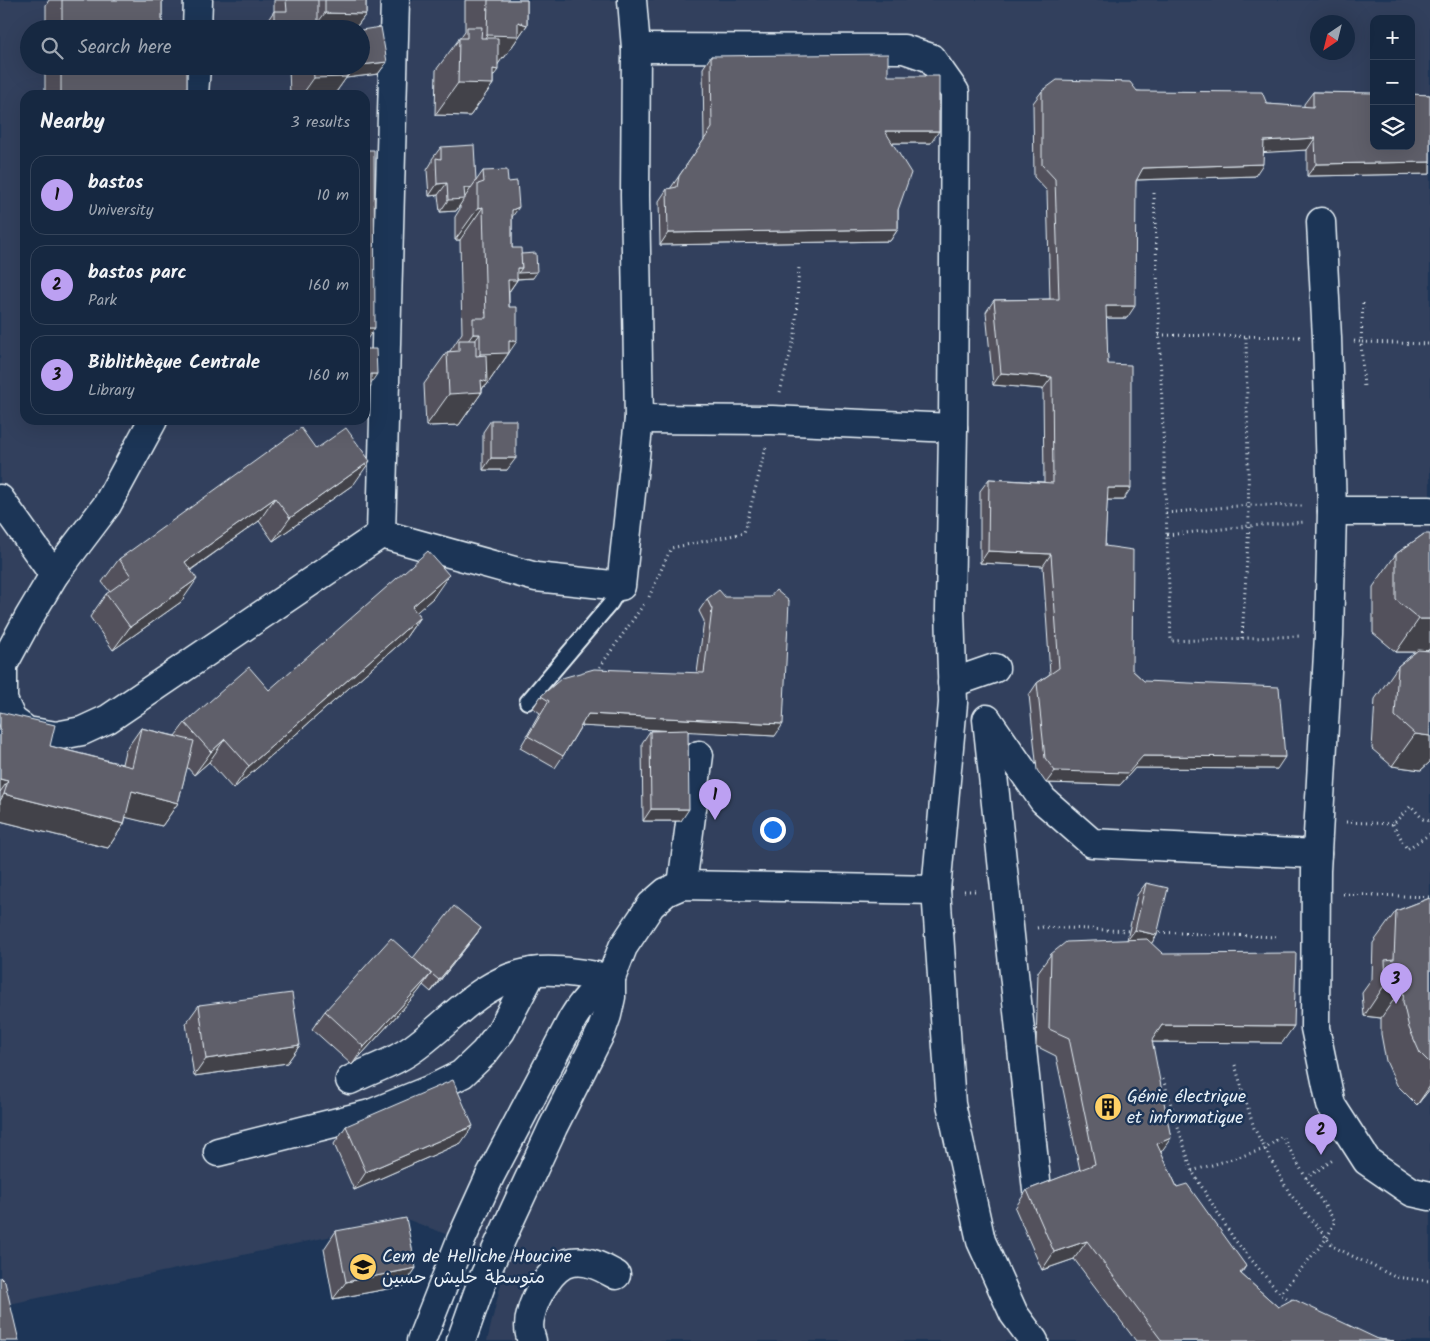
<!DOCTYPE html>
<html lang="en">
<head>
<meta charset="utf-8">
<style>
	body { margin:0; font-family:Kalam,"Playpen Sans Arabic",sans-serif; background:#1f3048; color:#f1f3f6 }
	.controls { position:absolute; right:15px; top:15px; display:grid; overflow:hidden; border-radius:10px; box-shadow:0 5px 20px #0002 }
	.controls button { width:45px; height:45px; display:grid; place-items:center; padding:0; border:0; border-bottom:1px solid #35445a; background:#162841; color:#f1f3f6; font:25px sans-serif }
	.compass { position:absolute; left:1310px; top:15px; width:45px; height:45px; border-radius:50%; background:#162841; box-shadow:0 5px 20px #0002; rotate:215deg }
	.you { position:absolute; left:772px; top:829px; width:18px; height:18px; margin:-12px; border:4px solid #fff; border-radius:50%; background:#1a73e8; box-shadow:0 0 0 8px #1a73e833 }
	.badge { display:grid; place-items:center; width:32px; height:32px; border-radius:50%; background:#bca0f2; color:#111; font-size:16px; font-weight:700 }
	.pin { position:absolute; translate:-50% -41px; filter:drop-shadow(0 1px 2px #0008) }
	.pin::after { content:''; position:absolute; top:26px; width:18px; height:15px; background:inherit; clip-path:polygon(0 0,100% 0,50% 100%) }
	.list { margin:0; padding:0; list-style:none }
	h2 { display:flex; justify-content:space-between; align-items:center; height:65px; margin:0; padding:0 20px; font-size:21px }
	h2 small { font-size:16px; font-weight:400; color:#9ea6b1 }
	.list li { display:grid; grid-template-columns:32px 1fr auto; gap:15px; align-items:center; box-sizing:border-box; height:80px; margin:0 10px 10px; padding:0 10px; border:1px solid #35445a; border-radius:15px }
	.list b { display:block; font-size:19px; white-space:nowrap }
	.list p { margin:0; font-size:16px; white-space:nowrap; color:#9ea6b1 }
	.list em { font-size:16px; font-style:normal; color:#9ea6b1 }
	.icon { flex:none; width:28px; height:28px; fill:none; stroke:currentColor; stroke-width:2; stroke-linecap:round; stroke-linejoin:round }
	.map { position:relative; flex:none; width:1430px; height:1341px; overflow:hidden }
	.search { position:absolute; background:#162841; box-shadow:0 5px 20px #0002; left:20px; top:20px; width:350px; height:55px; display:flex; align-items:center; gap:12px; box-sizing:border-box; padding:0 18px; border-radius:28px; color:#9ea6b1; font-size:19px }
	.panel { position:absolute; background:#162841; box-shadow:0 5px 20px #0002; left:20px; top:90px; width:350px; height:335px; border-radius:15px }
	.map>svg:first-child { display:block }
	.built { fill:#31415d; fill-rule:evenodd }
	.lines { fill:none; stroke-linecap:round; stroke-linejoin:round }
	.service-casing { stroke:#e8f1f8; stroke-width:18 }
	.minor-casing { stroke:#e8f1f8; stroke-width:31 }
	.path { stroke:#e8f1f8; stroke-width:3; stroke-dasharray:1 4; stroke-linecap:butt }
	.service { stroke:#1d3557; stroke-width:14 }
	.minor { stroke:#1d3557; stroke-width:28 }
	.wall { fill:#52515b; stroke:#e8f1f8 }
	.shaded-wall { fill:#42424a; stroke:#e8f1f8 }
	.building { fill:#5f5e6a; stroke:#e8f1f8 }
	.labels { text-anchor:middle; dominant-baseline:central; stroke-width:5; stroke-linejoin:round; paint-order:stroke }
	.poi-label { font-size:18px; fill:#e8f1f8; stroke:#1d3557; text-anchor:start }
</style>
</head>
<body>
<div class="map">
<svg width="1430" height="1341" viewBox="0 0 1430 1341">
	<rect width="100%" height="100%" fill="#1d3557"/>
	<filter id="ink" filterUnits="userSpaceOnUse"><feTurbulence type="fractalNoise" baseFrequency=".02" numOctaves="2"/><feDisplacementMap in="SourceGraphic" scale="10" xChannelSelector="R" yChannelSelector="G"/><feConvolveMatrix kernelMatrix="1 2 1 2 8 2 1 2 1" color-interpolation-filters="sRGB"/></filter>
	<g filter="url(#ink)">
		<!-- built -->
		<path class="built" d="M0,0H1430V1341H487L506,1263L461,1240L409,1220L0,1306ZM1374,19H1411V146H1374ZM1318,22H1348V52H1318ZM29,29H361V66H29ZM25,95H365V420H25Z"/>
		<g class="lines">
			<!-- service casing -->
			<g class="service-casing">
				<path id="service" d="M527,702L610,604L621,586"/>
			</g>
			<!-- minor casing -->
			<g class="minor-casing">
				<g id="minor">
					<path d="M197,29L198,0"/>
					<path d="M636,48L904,49L931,58L955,92L953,428L950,610L953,703L936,890L951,1104L981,1241L1014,1314L1034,1341"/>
					<path d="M194,95L196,66"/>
					<path d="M1321,222L1327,338L1332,511L1329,635L1316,871L1315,1028L1331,1105L1367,1161L1412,1192L1430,1196"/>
					<path d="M639,419L772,420L953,428"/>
					<path d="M153,420L107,505L54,575L29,617L3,665V700L12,720L27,731L56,736L82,731L108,719L381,534L536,577L621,586L639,419L635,195L636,48L632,0"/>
					<path d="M0,499L54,575"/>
					<path d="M1332,511H1430"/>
					<path d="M381,534L395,0"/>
					<path d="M952,683L995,668"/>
					<path d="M987,719L1037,1190"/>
					<path d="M989,722L1043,800L1092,843L1317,854"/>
					<path d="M682,885L699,755"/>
					<path d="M350,1080C372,1069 398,1061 418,1045C455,1017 482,981 531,972C558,968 585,975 611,978"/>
					<path d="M218,1152L370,1114L434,1088L462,1074L484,1053L501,1031L532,972"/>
					<path d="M421,1341L461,1240L490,1176L573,1018C583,1001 594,989 611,978"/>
					<path d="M461,1341L483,1279L510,1220L553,1127L601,1032L607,1015L611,997V978L623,947L651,905L666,892L682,885L936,890"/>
					<path d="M532,1341C529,1333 528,1323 531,1314C535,1296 552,1265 572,1262C588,1259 603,1268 616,1275"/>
				</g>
			</g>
			<!-- path -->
			<g class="path">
				<path d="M1154,193L1171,641L1301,636"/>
				<path d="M1363,303L1361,342L1430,344"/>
				<path d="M1159,335L1301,337"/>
				<path d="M1354,341L1361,342L1364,388"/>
				<path d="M780,392L795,335L799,267"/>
				<path d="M1166,513L1248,505L1305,506"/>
				<path d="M1167,535L1249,526L1306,522"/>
				<path d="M649,597L671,548L744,533L766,447"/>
				<path d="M1242,638L1249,526L1246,336"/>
				<path d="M597,671L644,604"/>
				<path d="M1346,822L1393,824L1411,806L1423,819L1430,821"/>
				<path d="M1393,824L1407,849L1430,834"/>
				<path d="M964,891H977"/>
				<path d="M1343,894L1430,897"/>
				<path d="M1037,928L1043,927L1131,931"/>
				<path d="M1155,932L1279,937"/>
				<path d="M1235,1065L1254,1128L1265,1149L1290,1194L1334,1247L1395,1277L1430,1281"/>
				<path d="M1163,1079L1192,1171L1234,1239L1280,1294L1294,1302"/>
				<path d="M1192,1171L1265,1149L1282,1136L1306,1178L1335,1221L1327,1238L1280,1294"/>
				<path d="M1306,1178L1333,1160"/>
			</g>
			<!-- service -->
			<use href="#service" class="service"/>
			<!-- minor -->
			<use href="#minor" class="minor"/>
		</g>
		<!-- wall -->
		<g class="wall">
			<path d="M49,0H162V29H184H46V5Z"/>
			<path d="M274,0H366V14L357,26H341V29H322L324,25H318V29H262L274,11Z"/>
			<path d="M465,0H527V25L504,58L503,57L498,64L493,76V84L470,116L435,115L436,70L465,31Z"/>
			<path d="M711,56L888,76L931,143H892L898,210V229L890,241L660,245L659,201L667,189H670L704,140L703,68Z"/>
			<path d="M387,62L378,74L346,78L334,95H290L289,68L291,66H361Z"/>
			<rect x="45" y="66" width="142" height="29"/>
			<path d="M1042,91H1137L1267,104L1304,107V104L1313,92L1430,95V174L1307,176V150L1263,152L1255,176L1136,180L1127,318H1106L1108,364L1123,500H1107L1105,546L1132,670L1144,681L1277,769L1135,768L1120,785L1046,783L1037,770L1029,695L1037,683L1050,674L1043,566L980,563V491L989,479L1044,482L1043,389L993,385L986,312L994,300L1050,299L1047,191L1034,177L1033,103Z"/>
			<path d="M441,147L476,181L483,171L508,182L512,217V248L521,254L533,278L517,279V280L509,292V353L486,386H484L482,390V392L459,425L426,426L424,384L447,352L450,351L462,333L460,240H455V217L460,209V206L456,211L440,212L438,195L429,196L427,170L432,162V159Z"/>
			<path d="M491,420L507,470H483V432Z"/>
			<path d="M316,449L354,484L273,541L259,521L191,570L181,602L113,650L90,617L106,594L110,592L102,582L119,559Z"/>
			<path d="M1424,534L1427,651H1430V762L1421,770L1392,766L1372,749L1375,699L1398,666L1416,652H1396L1373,633V587L1396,554Z"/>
			<path d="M433,598L416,612L420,617L404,640L233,789L209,762L194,775L187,767L178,803L162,826L126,817L124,824L108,848L0,821V712L50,746L122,764L125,751L141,728L175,736L185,723L269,690Z"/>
			<path d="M707,599L775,736L688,731L681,821H643L642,743L650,731L666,730L581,726L563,756L555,768L520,748L540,713L533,708L541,696L697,673L704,621L699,611Z"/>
			<path d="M1146,883L1157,935L1151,944L1163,954L1282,1043L1152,1042L1161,1153L1177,1187L1246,1266L1241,1274L1278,1307L1378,1339L1394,1341H1136L1074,1259L1042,1270L1015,1208L1027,1190L1080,1170L1056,1056L1036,1046L1038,972L1051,954L1127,940L1137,895Z"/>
			<path d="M1430,898V1089L1417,1105L1397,1085L1386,1061L1381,1034V1018L1364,1016L1362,993L1372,979L1373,943L1396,911Z"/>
			<path d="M481,928L472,940L431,992L423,985L418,992L352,1065L312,1029L325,1011L413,958Z"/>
			<path d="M199,1005L300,1045L287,1063L194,1076L186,1023Z"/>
			<path d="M346,1126L461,1143L354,1190L334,1144Z"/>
			<path d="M336,1231L416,1268L404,1286L333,1299L324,1249Z"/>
		</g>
		<!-- shaded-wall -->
		<g class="shaded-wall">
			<path d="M325,13L366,14L357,26L316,25Z"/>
			<path d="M518,22L527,25L504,58L503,57L495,69L464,68L487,35Z"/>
			<path d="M274,26H281L279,29H273Z"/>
			<path d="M387,62L378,74L346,78L334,95H302L314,78L345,66H353L345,77H347L355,66H361V65Z"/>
			<path d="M493,69L498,70L488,83L493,84L470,116L435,115L458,83Z"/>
			<path d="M885,131H939L931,143H876Z"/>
			<path d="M1315,138L1307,150L1256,153L1264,141Z"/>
			<path d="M1430,162V174L1307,176L1316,164Z"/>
			<path d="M1263,164L1255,176L1135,180L1143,168Z"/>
			<path d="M447,183L438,195L429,196L437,184Z"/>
			<path d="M464,188H471L456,211L440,212L448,200Z"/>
			<path d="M483,207L460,240H455L478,208Z"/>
			<path d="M519,207L496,240L512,210Z"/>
			<path d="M898,229L890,241L660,245L668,233Z"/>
			<path d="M517,268H522L537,272L533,278L514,279L517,280L494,313H485Z"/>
			<path d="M1106,306H1135L1127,318H1097Z"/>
			<path d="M365,328H375L365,342Z"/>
			<path d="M473,334H480L457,366H450Z"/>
			<path d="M509,341H517L486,386H484L480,393L482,392L459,425L426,426L449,394L458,386L480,354Z"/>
			<path d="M1001,373L1052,377L1043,389L993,385Z"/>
			<path d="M371,374H377L369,386H371L365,395V383Z"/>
			<path d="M491,458H516L507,470H483Z"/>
			<path d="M370,461L354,484L273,541L290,518Z"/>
			<path d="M1108,488H1131L1123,500H1099Z"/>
			<path d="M275,498L259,521L169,585L185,562Z"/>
			<path d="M988,551L1051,554L1043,566L980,563Z"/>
			<path d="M449,575L433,598L396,630L412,607Z"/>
			<path d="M197,579L181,602L113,650L130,627Z"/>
			<path d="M420,617L404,640L233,789L249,766Z"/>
			<path d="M1419,619H1430V648L1426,652H1396Z"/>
			<path d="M588,714L783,724L775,736L579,726Z"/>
			<path d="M1415,734L1430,736V762L1421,770L1392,766Z"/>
			<path d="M225,739L209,762L194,775L211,752Z"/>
			<path d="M1143,756L1285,757L1277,769L1135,768L1120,785L1046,783L1055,771Z"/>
			<path d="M0,779L8,781L0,792Z"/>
			<path d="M132,791L178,803L162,826L116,815Z"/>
			<path d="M4,794L124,824L108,848L0,821V801Z"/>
			<path d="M651,809H689L681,821H643Z"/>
			<path d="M481,928L472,940L431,992L439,980Z"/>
			<path d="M1135,930L1157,935L1149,947L1126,942Z"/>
			<path d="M431,974L418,992L352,1065L364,1047Z"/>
			<path d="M1386,983L1404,985L1381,1018L1364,1016Z"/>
			<path d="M1162,1025L1294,1026L1282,1043L1150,1042Z"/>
			<path d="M300,1045L287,1063L194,1076L206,1059Z"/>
			<path d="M1430,1086V1089L1417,1105Z"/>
			<path d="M473,1126L461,1143L354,1190L366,1172Z"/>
			<path d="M1171,1138L1159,1155L1157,1144Z"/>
			<path d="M1087,1241L1074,1259L1042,1270L1054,1252Z"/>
			<path d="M416,1268L404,1286L333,1299L346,1282Z"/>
		</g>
		<!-- building -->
		<g class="building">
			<path d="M62,0H162V29H184H62Z"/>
			<path d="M286,0H318V29H281V26H274V11H287Z"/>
			<path d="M325,0H366V14L325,13Z"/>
			<path d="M488,0H527V25L518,22V36L487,35Z"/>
			<path d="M341,24V29H324V25Z"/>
			<path d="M381,27L387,62L361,65V30Z"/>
			<path d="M467,27H482L481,38H498V70L493,69V84L458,83L459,38H467Z"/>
			<path d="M888,54V76H939V131H885L911,173L898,210V229L668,233L667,189L677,187L679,176L712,128L711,56Z"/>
			<rect x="61" y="66" width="126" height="29"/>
			<path d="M313,66H347V77L314,78Z"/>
			<path d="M1057,80L1130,82L1137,91L1262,92L1267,104L1313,107V92L1374,93V146H1411V94L1430,95V162L1316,164L1315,138L1264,141L1263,164L1143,168L1136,181L1135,306H1106L1108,364L1131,365V488H1108L1105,546L1133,550L1132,670L1144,681L1279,687L1285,757L1143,756L1128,773L1055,771L1045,758L1037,683L1059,668L1051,554L988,551L989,479L1053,483L1052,377L1001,373L994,300L1059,299L1055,179L1042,165V91Z"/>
			<path d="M474,145L476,181L471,188H464L465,199L448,200L447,183L437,184L436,158L441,159V147Z"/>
			<path d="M365,150H374L375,328H365Z"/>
			<path d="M507,170L508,182L517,181L519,207L512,210V248H521L522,268H517V280H508L509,307H517V341H509V353L480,354V334H473V318H486L483,207L478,208V184L484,182L483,171Z"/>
			<path d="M536,253L537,272L518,273L522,268L521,254Z"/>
			<path d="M365,333H366V349H376L377,374H371V386H365Z"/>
			<path d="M459,340H476V356L486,355L487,382L481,380L482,392L449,394L447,352L459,351Z"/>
			<rect x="491" y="420" width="25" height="38"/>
			<path d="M301,428L316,449L346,428L370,461L290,518L275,498L185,562L197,579L130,627L106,594L131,576L119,559Z"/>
			<path d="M1424,534H1430V619H1419L1396,600V554Z"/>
			<path d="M428,551L449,575L412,607L420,617L249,766L225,739L211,752L185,723L249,667L269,690Z"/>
			<path d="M719,590L725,597H770L776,590L789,601L783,724L588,714L563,756L528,736L549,701L541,696L562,678L594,669L704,673L712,609L707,599Z"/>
			<path d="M1418,650L1430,651V736L1415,734L1395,716L1398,666Z"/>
			<path d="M0,712L55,725L50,746L132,767L141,728L194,741L178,803L132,791L124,824L4,794L8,781L0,779Z"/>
			<path d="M688,730L689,809H651L650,731Z"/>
			<path d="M1146,883L1168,888L1157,935L1135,930Z"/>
			<path d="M1430,898V1063L1420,1053L1409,1028L1403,1002L1404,985L1386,983L1385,960L1394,959L1396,911Z"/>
			<path d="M454,906L481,928L439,980L413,958Z"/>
			<path d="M391,938L431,974L364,1047L325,1011Z"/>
			<path d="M1147,939L1163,954L1296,953L1294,1026L1162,1025L1152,1040L1171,1138L1157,1144L1177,1187L1187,1184L1246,1266L1240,1273L1278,1307L1293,1299L1378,1339L1394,1341H1162L1087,1241L1054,1252L1027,1190L1095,1164L1069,1038L1049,1029L1051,954L1066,942Z"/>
			<path d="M292,993L300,1045L206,1059L199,1005Z"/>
			<path d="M453,1080L473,1126L366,1172L346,1126Z"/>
			<path d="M406,1218L416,1268L346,1282L336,1231Z"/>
			<path d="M0,1277L5,1282L19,1341H0Z"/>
		</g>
	</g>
	<!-- icons -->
	<defs>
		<g id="building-disc" transform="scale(1.4375)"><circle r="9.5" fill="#ffd166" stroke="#1d3557"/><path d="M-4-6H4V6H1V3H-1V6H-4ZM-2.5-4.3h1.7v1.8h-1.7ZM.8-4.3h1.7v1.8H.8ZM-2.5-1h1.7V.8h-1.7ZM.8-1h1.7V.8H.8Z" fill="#111"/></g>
		<g id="school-disc" transform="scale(1.4375)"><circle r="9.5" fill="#ffd166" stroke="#1d3557"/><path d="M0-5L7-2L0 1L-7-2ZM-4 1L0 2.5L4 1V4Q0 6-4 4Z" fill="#111"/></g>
	</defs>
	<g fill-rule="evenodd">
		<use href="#building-disc" x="1108" y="1107"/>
		<use href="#school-disc" x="363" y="1267"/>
	</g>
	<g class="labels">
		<!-- poi labels -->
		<g class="poi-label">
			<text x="1127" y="1097">Génie électrique<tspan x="1127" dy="21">et informatique</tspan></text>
			<text x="382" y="1257">Cem de Helliche Houcine<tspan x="382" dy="21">متوسطة حليش حسين</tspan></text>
		</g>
	</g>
</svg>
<div class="controls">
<button>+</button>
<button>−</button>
<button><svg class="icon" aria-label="layers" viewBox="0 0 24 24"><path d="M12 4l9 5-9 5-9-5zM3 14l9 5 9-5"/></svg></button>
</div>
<svg class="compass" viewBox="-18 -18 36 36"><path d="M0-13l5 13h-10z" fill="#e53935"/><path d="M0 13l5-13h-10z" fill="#9ea6b1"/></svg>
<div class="you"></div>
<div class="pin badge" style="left:715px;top:820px">1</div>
<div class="pin badge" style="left:1321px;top:1155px">2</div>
<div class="pin badge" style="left:1396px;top:1004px">3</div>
<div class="search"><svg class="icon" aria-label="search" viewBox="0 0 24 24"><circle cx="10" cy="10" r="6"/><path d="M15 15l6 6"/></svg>Search here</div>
<section class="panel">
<h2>Nearby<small>3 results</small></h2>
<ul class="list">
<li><span class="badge">1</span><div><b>bastos</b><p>University</p></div><em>10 m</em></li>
<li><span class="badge">2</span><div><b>bastos parc</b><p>Park</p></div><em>160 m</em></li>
<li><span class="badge">3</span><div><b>Biblithèque Centrale</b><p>Library</p></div><em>160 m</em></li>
</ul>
</section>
</div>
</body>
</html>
